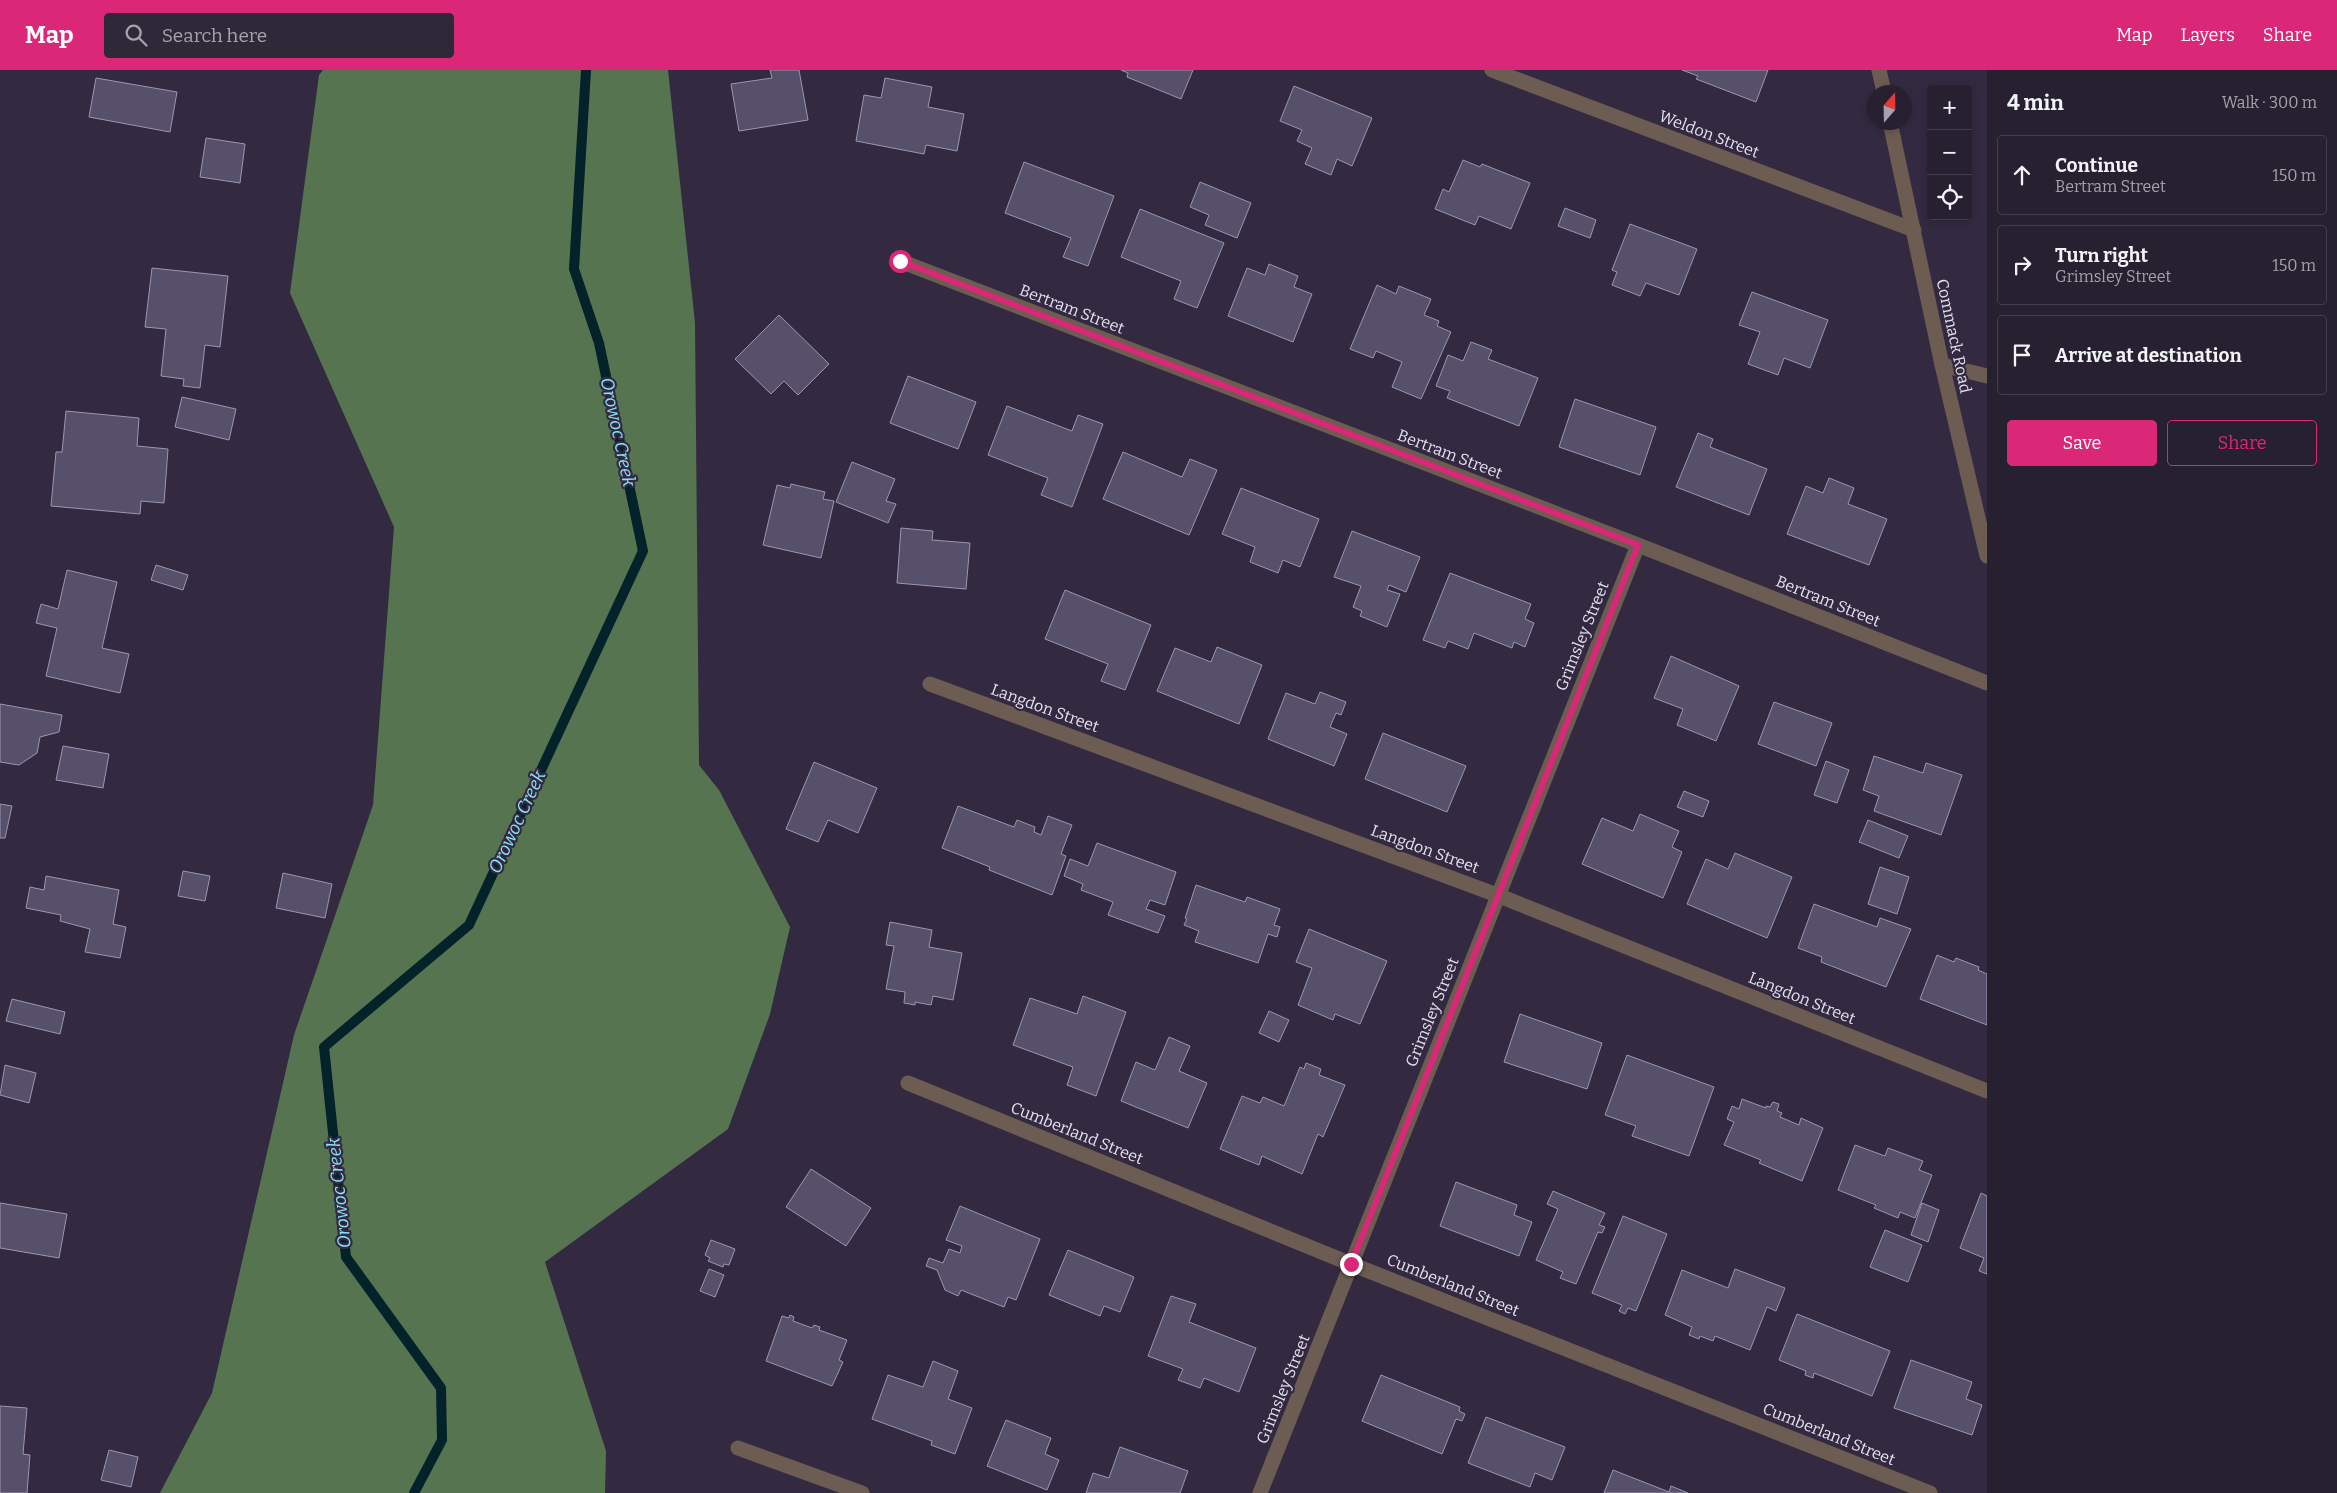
<!DOCTYPE html>
<html lang="en">
<head>
<meta charset="utf-8">
<style>
	body { margin:0; font-family:Bitter,serif; background:#2e2839; color:#f1f3f6 }
	.controls { position:absolute; right:15px; top:15px; display:grid; overflow:hidden; border-radius:5px; box-shadow:0 2px 8px #0003 }
	.controls button { width:45px; height:45px; display:grid; place-items:center; padding:0; border:0; border-bottom:1px solid #423e4d; background:#262031; color:#f1f3f6; font:25px sans-serif }
	.compass { position:absolute; left:1867px; top:15px; width:45px; height:45px; border-radius:50%; background:#262031; box-shadow:0 2px 8px #0003; rotate:20deg }
	.stop { position:absolute; width:15px; height:15px; margin:-11px; border:4px solid #db2777; border-radius:50%; background:#fff }
	.stop.end { background:#db2777; border-color:#fff; box-shadow:0 1px 5px #0008 }
	.list { margin:0; padding:0; list-style:none }
	h2 { display:flex; justify-content:space-between; align-items:center; height:65px; margin:0; padding:0 20px; font-size:21px }
	h2 small { font-size:16px; font-weight:400; color:#a4a3ab }
	.list li { display:grid; grid-template-columns:32px 1fr auto; gap:15px; align-items:center; box-sizing:border-box; height:80px; margin:0 10px 10px; padding:0 10px; border:1px solid #423e4d; border-radius:5px }
	.list b { display:block; font-size:19px; white-space:nowrap }
	.list p { margin:0; font-size:16px; white-space:nowrap; color:#a4a3ab }
	.list em { font-size:16px; font-style:normal; color:#a4a3ab }
	.actions { display:flex; gap:10px; padding:15px 20px }
	.actions a { flex:1; padding:11px 0; border:1px solid #db2777; border-radius:5px; text-align:center; font-size:18px; color:#db2777 }
	.actions .main { background:#db2777; color:#fff }
	.icon { flex:none; width:28px; height:28px; fill:none; stroke:currentColor; stroke-width:2; stroke-linecap:round; stroke-linejoin:round }
	.map { position:relative; flex:none; width:1987px; height:1423px; overflow:hidden }
	header { display:flex; align-items:center; gap:30px; box-sizing:border-box; height:70px; padding:0 25px; background:#db2777; color:#fff }
	header strong { font-size:24px }
	nav { display:flex; gap:28px; margin-inline-start:auto; font-size:18px }
	.search { width:350px; height:45px; background:#2e2839; display:flex; align-items:center; gap:12px; box-sizing:border-box; padding:0 18px; border-radius:5px; color:#a4a3ab; font-size:19px }
	main { display:flex }
	aside { flex:1; background:#262031 }
	.map>svg:first-child { display:block }
	.forest { fill:#577451 }
	.lines { fill:none; stroke-linecap:round; stroke-linejoin:round }
	.stream { stroke:#042229; stroke-width:10 }
	.building { fill:#56506a; stroke:#9c96b3 }
	.minor { stroke:#6d5c51; stroke-width:15 }
	.route { stroke:#db2777; stroke-width:6 }
	.labels { text-anchor:middle; dominant-baseline:central; stroke-width:4.5; stroke-linejoin:round; paint-order:stroke }
	.street-label { font-size:16px; fill:#e5e0ef; stroke:#332a41 }
	.water-label { font-size:18px; font-style:italic; fill:#89e3fa; stroke:#332a41 }
</style>
</head>
<body>
<header>
<strong>Map</strong>
<div class="search"><svg class="icon" aria-label="search" viewBox="0 0 24 24"><circle cx="10" cy="10" r="6"/><path d="M15 15l6 6"/></svg>Search here</div>
<nav><a>Map</a><a>Layers</a><a>Share</a></nav>
</header>
<main>
<div class="map">
<svg width="1987" height="1423" viewBox="0 0 1987 1423">
	<rect width="100%" height="100%" fill="#332a41"/>
	<!-- forest -->
	<path class="forest" d="M323,0H668L695,253L699,695L719,720L790,857L770,944L728,1059L545,1192L606,1381L605,1423H160L212,1323L294,965L373,735L394,457L290,223L319,5Z"/>
	<g class="lines">
		<!-- stream -->
		<path class="stream" d="M414,1423L442,1370L441,1318L346,1187L324,977L469,855L643,481L599,273L574,199L586,0"/>
	</g>
	<!-- building -->
	<g class="building">
		<path d="M770,0H799L808,50L739,61L731,14L772,8Z"/>
		<path d="M1121,0H1193L1181,29L1127,7L1128,3Z"/>
		<path d="M1682,0H1768L1756,32L1696,9L1698,6Z"/>
		<path d="M96,8L177,22L170,62L89,47Z"/>
		<path d="M885,8L932,17L928,37L964,44L957,81L926,75L924,84L856,71L864,25L881,28Z"/>
		<path d="M1294,16L1372,48L1352,96L1337,89L1331,105L1305,94L1312,78L1297,71L1302,60L1280,51Z"/>
		<path d="M206,68L245,74L240,113L200,107Z"/>
		<path d="M1463,90L1480,97L1482,94L1530,113L1511,159L1479,146L1475,155L1435,139L1443,119L1449,122Z"/>
		<path d="M1024,92L1114,126L1088,196L1063,187L1071,168L1005,143Z"/>
		<path d="M1200,112L1251,133L1237,168L1205,155L1209,145L1190,137Z"/>
		<path d="M1565,138L1596,150L1590,168L1558,156Z"/>
		<path d="M1140,139L1224,173L1197,238L1174,229L1181,211L1121,187Z"/>
		<path d="M1630,154L1697,179L1679,225L1646,213L1640,226L1612,215L1617,202L1612,200Z"/>
		<path d="M1269,194L1298,206L1294,217L1312,224L1293,272L1228,246L1247,198L1265,205Z"/>
		<path d="M152,198L228,206L220,277L205,275L200,318L183,316L184,309L161,306L166,259L145,257Z"/>
		<path d="M1377,215L1396,224L1399,216L1431,229L1424,245L1439,251L1437,256L1451,262L1421,329L1392,317L1402,292L1376,281L1373,288L1350,279Z"/>
		<path d="M1752,222L1828,250L1810,298L1784,288L1778,305L1748,294L1760,262L1739,255Z"/>
		<path d="M779,245L829,294L798,325L784,311L771,324L735,289Z"/>
		<path d="M1471,272L1492,280L1488,289L1538,308L1519,356L1447,328L1450,321L1436,316L1448,285L1463,291Z"/>
		<path d="M908,306L976,332L958,379L890,353Z"/>
		<path d="M182,327L236,339L229,370L175,357Z"/>
		<path d="M1575,329L1656,357L1640,405L1559,377Z"/>
		<path d="M1007,336L1072,361L1078,345L1103,354L1072,437L1041,425L1048,408L988,385Z"/>
		<path d="M66,341L139,348L137,376L168,379L164,433L141,431L140,444L51,436L56,382H62Z"/>
		<path d="M1698,363L1713,369L1710,377L1767,399L1749,445L1676,417Z"/>
		<path d="M1123,382L1182,407L1190,389L1217,400L1189,465L1103,429Z"/>
		<path d="M852,392L895,409L886,431L896,434L888,453L836,432Z"/>
		<path d="M1829,408L1854,418L1848,434L1887,449L1869,495L1787,464L1806,416L1823,423Z"/>
		<path d="M791,414L825,422L823,429L834,431L821,488L763,475L777,415L790,418Z"/>
		<path d="M1241,418L1319,449L1300,497L1283,490L1278,503L1250,492L1255,477L1222,464Z"/>
		<path d="M901,458L933,461L932,470L970,473L966,519L897,513Z"/>
		<path d="M1352,461L1420,487L1406,522L1389,515L1387,520L1400,524L1387,557L1360,546L1362,541L1353,537L1361,516L1334,507Z"/>
		<path d="M156,495L188,505L183,520L151,510Z"/>
		<path d="M67,500L117,512L102,578L129,584L120,623L46,606L57,558L36,553L41,534L58,539Z"/>
		<path d="M1450,503L1531,534L1525,549L1534,553L1525,577L1514,572L1512,578L1474,563L1468,579L1448,571L1445,578L1423,570Z"/>
		<path d="M1065,520L1151,555L1125,620L1101,611L1108,594L1045,569Z"/>
		<path d="M1217,577L1262,595L1239,654L1157,621L1175,578L1211,592Z"/>
		<path d="M1671,586L1739,616L1716,671L1677,655L1683,639L1654,628Z"/>
		<path d="M1320,622L1346,632L1341,645L1336,643L1330,657L1347,664L1334,696L1268,669L1286,623L1315,634Z"/>
		<path d="M1774,632L1832,653L1816,696L1758,674Z"/>
		<path d="M0,634L62,645L59,662L40,667L37,683L19,695L0,692Z"/>
		<path d="M1383,663L1466,696L1447,742L1365,709Z"/>
		<path d="M63,676L109,684L103,718L56,710Z"/>
		<path d="M1874,686L1923,703L1926,693L1962,705L1941,765L1874,741L1879,726L1863,720Z"/>
		<path d="M1826,691L1849,700L1837,733L1814,725Z"/>
		<path d="M814,692L877,718L858,763L828,750L818,772L786,759Z"/>
		<path d="M1684,721L1709,731L1703,747L1677,737Z"/>
		<path d="M0,734L12,736L5,768H0Z"/>
		<path d="M958,736L1014,757L1017,750L1035,757L1034,762L1041,765L1048,746L1072,755L1061,784L1066,786L1052,825L989,800L990,797L942,778Z"/>
		<path d="M1640,744L1679,761L1672,777L1682,782L1663,828L1582,794L1602,748L1633,761Z"/>
		<path d="M1868,750L1908,766L1899,788L1859,772Z"/>
		<path d="M1097,773L1176,802L1165,835L1150,830L1146,839L1165,846L1158,863L1108,845L1113,832L1081,820L1083,814L1064,806L1070,789L1088,796Z"/>
		<path d="M1735,783L1792,807L1767,868L1687,834L1706,789L1728,799Z"/>
		<path d="M1880,797L1909,807L1897,844L1868,834Z"/>
		<path d="M183,801L210,806L205,831L178,826Z"/>
		<path d="M283,803L332,814L325,848L276,838Z"/>
		<path d="M46,806L119,820L113,854L126,857L120,888L85,882L90,859L60,851L61,845L26,838L30,817L44,820Z"/>
		<path d="M1196,815L1245,832L1247,827L1280,839L1274,855L1280,857L1277,867L1268,864L1258,893L1195,872L1199,861L1184,855L1187,849L1185,848Z"/>
		<path d="M1814,834L1877,857L1880,848L1911,859L1886,917L1821,892L1822,887L1798,878Z"/>
		<path d="M890,852L932,860L929,877L962,883L953,930L933,926L931,935L915,932V935L904,933L905,922L886,919L894,876L886,875Z"/>
		<path d="M1309,859L1387,891L1360,954L1335,944L1333,950L1298,935L1312,898L1296,892Z"/>
		<path d="M1937,885L1954,892L1956,888L1979,897L1978,900L1987,904V955L1920,929Z"/>
		<path d="M1083,926L1126,942L1096,1026L1067,1015L1073,997L1013,975L1030,928L1077,944Z"/>
		<path d="M12,929L65,942L60,964L6,951Z"/>
		<path d="M1269,941L1289,950L1279,972L1259,963Z"/>
		<path d="M1520,944L1602,973L1587,1019L1504,992Z"/>
		<path d="M1169,967L1190,976L1179,1001L1207,1013L1188,1058L1121,1031L1136,992L1155,1000Z"/>
		<path d="M1627,985L1714,1017L1689,1086L1632,1066L1636,1056L1605,1045Z"/>
		<path d="M1306,993L1321,999L1319,1005L1345,1015L1323,1067L1318,1064L1302,1104L1262,1086L1259,1095L1220,1079L1242,1026L1260,1033L1263,1027L1284,1036L1300,997L1304,999Z"/>
		<path d="M5,995L36,1003L29,1033L0,1025Z"/>
		<path d="M1742,1029L1766,1038V1036L1770,1037L1773,1032L1779,1034L1777,1041L1782,1043L1780,1047L1799,1055L1801,1048L1823,1058L1802,1111L1759,1093L1761,1090L1724,1075L1734,1052L1727,1049L1732,1036L1739,1039Z"/>
		<path d="M1855,1075L1885,1086L1888,1078L1923,1091L1919,1100L1932,1105L1915,1148L1900,1142L1898,1148L1874,1138L1876,1135L1838,1120Z"/>
		<path d="M811,1099L871,1138L846,1176L786,1137Z"/>
		<path d="M1456,1112L1517,1135L1514,1145L1532,1152L1519,1186L1440,1156Z"/>
		<path d="M1553,1121L1605,1143L1599,1155L1605,1157L1602,1163L1598,1162L1576,1214L1560,1208L1563,1202L1536,1190L1558,1139L1547,1134Z"/>
		<path d="M1981,1123L1987,1126V1204L1979,1201L1984,1188L1960,1178Z"/>
		<path d="M0,1133L67,1144L59,1188L0,1178Z"/>
		<path d="M1922,1133L1939,1140L1928,1172L1911,1165Z"/>
		<path d="M960,1136L1040,1169L1016,1230L1008,1227L1004,1237L961,1220L958,1226L945,1220L937,1200L926,1196L929,1188L943,1193L949,1179L960,1183L962,1176L946,1170Z"/>
		<path d="M1623,1146L1667,1164L1636,1241L1628,1238L1625,1244L1619,1241L1622,1235L1592,1223Z"/>
		<path d="M1885,1160L1922,1175L1908,1212L1870,1197Z"/>
		<path d="M711,1170L735,1179L729,1195L724,1194L723,1197L708,1191L710,1188L705,1185Z"/>
		<path d="M1068,1180L1134,1207L1120,1242L1104,1236L1100,1246L1049,1225Z"/>
		<path d="M709,1199L724,1205L715,1227L700,1221Z"/>
		<path d="M1735,1199L1785,1218L1776,1241L1767,1237L1750,1280L1715,1266L1713,1271L1700,1266L1699,1269L1689,1265L1692,1257L1665,1245L1682,1200L1728,1218Z"/>
		<path d="M1171,1226L1196,1234L1189,1252L1256,1278L1239,1322L1204,1308L1200,1318L1178,1310L1183,1299L1148,1286Z"/>
		<path d="M1797,1244L1890,1281L1872,1326L1814,1303L1813,1308L1805,1305L1806,1301L1779,1290Z"/>
		<path d="M790,1245L794,1247L793,1251L812,1258L814,1255L820,1257L819,1260L847,1270L839,1290L843,1292L832,1316L766,1291L782,1246L789,1248Z"/>
		<path d="M1911,1290L1972,1312L1966,1329L1982,1335L1972,1365L1894,1338Z"/>
		<path d="M933,1291L958,1301L948,1329L972,1338L955,1384L931,1375L932,1371L872,1349L888,1305L923,1317Z"/>
		<path d="M1381,1305L1460,1337L1459,1341L1465,1344L1462,1351L1456,1349L1442,1384L1362,1351Z"/>
		<path d="M0,1336L27,1338L23,1384L30,1385L27,1423H0Z"/>
		<path d="M1486,1347L1565,1377L1552,1410L1535,1403L1530,1417L1468,1393Z"/>
		<path d="M1006,1350L1051,1368L1045,1384L1059,1390L1047,1420L987,1396Z"/>
		<path d="M1120,1377L1188,1401L1180,1423H1086L1093,1403L1109,1408Z"/>
		<path d="M109,1380L138,1387L131,1417L101,1410Z"/>
		<path d="M1613,1400L1669,1422L1671,1416L1688,1423H1604Z"/>
	</g>
	<g class="lines">
		<!-- minor -->
		<g class="minor">
			<path d="M1492,0L1914,160"/>
			<path d="M1879,0L1884,22"/>
			<path d="M1890,52L1942,295L1987,486"/>
			<path d="M900,191L1638,475L1987,613"/>
			<path d="M1942,295L1987,306"/>
			<path d="M930,614L1497,825L1987,1021"/>
			<path d="M908,1013L1351,1194L1930,1423"/>
			<path d="M738,1378L862,1423"/>
			<path d="M1260,1423L1638,475"/>
		</g>
	</g>
	<g class="lines">
		<!-- route -->
		<path class="route" d="M900,191L1638,475L1351,1194"/>
	</g>
	<g class="labels">
		<!-- street labels -->
		<g class="street-label">
			<text transform="translate(1709 64) rotate(21)">Weldon Street</text>
			<text transform="translate(1072 239) rotate(21)">Bertram Street</text>
			<text transform="translate(1954 266) rotate(78)">Commack Road</text>
			<text transform="translate(1450 384) rotate(21)">Bertram Street</text>
			<text transform="translate(1828 531) rotate(22)">Bertram Street</text>
			<text transform="translate(1582 566) rotate(-68)">Grimsley Street</text>
			<text transform="translate(1045 638) rotate(20)">Langdon Street</text>
			<text transform="translate(1425 779) rotate(20)">Langdon Street</text>
			<text transform="translate(1802 928) rotate(22)">Langdon Street</text>
			<text transform="translate(1432 942) rotate(-68)">Grimsley Street</text>
			<text transform="translate(1077 1063) rotate(22)">Cumberland Street</text>
			<text transform="translate(1453 1215) rotate(22)">Cumberland Street</text>
			<text transform="translate(1283 1319) rotate(-68)">Grimsley Street</text>
			<text transform="translate(1829 1364) rotate(22)">Cumberland Street</text>
		</g>
		<!-- water labels -->
		<g class="water-label">
			<text transform="translate(618 362) rotate(78)">Orowoc Creek</text>
			<text transform="translate(517 752) rotate(-65)">Orowoc Creek</text>
			<text transform="translate(339 1123) rotate(-96)">Orowoc Creek</text>
		</g>
	</g>
</svg>
<div class="controls">
<button>+</button>
<button>−</button>
<button><svg class="icon" aria-label="locate" viewBox="0 0 24 24"><circle cx="12" cy="12" r="6"/><path d="M12 2v4M12 18v4M2 12h4M18 12h4"/></svg></button>
</div>
<svg class="compass" viewBox="-18 -18 36 36"><path d="M0-13l5 13h-10z" fill="#e53935"/><path d="M0 13l5-13h-10z" fill="#a4a3ab"/></svg>
<div class="stop" style="left:900px;top:191px"></div>
<div class="stop end" style="left:1351px;top:1194px"></div>
</div>
<aside>
<h2>4 min<small>Walk · 300 m</small></h2>
<ul class="list">
<li><svg class="icon" aria-label="ahead" viewBox="0 0 24 24"><path d="M12 20V5M6 11l6-6 6 6"/></svg><div><b>Continue</b><p>Bertram Street</p></div><em>150 m</em></li>
<li><svg class="icon" aria-label="right" viewBox="0 0 24 24"><path d="M7 20v-9h11M14 6l5 5-5 5"/></svg><div><b>Turn right</b><p>Grimsley Street</p></div><em>150 m</em></li>
<li><svg class="icon" aria-label="arrive" viewBox="0 0 24 24"><path d="M6 21V4h12l-3 4 3 4H6"/></svg><div><b>Arrive at destination</b></div></li>
</ul>
<div class="actions"><a class="main">Save</a><a>Share</a></div>
</aside>
</main>
</body>
</html>
